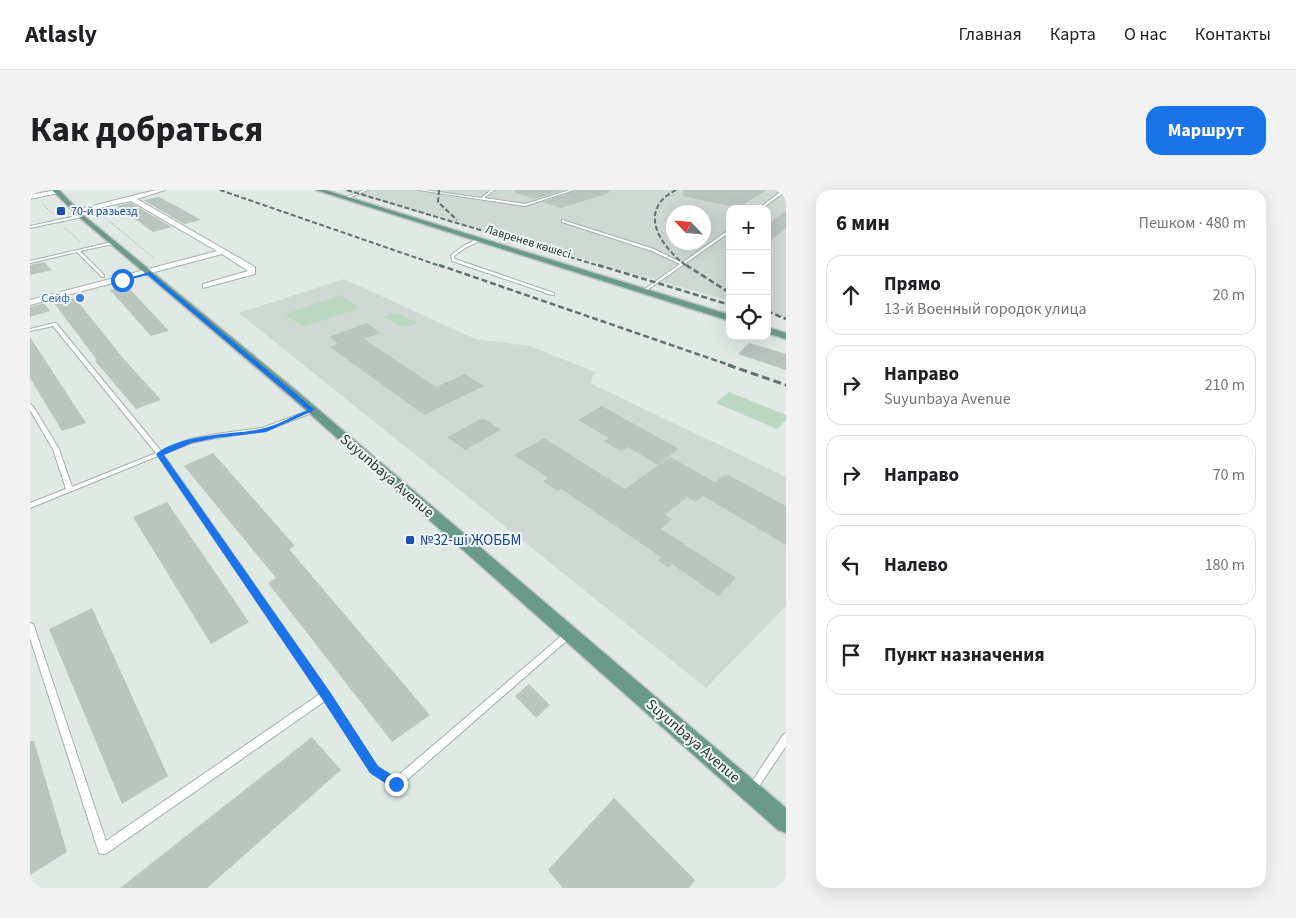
<!DOCTYPE html>
<html lang="ru">
<head>
<meta charset="utf-8">
<style>
	body { margin:0; font-family:"Source Sans 3",sans-serif; background:#f2f2f2; color:#202124 }
	.controls { position:absolute; right:15px; top:15px; display:grid; overflow:hidden; border-radius:10px; box-shadow:0 5px 20px #0002 }
	.controls button { width:45px; height:45px; display:grid; place-items:center; padding:0; border:0; border-bottom:1px solid #e0e0e0; background:#fff; color:#202124; font:25px sans-serif }
	.compass { position:absolute; left:636px; top:15px; width:45px; height:45px; border-radius:50%; background:#fff; box-shadow:0 5px 20px #0002; rotate:296deg }
	.stop { position:absolute; width:15px; height:15px; margin:-11px; border:4px solid #1a73e8; border-radius:50%; background:#fff }
	.stop.end { background:#1a73e8; border-color:#fff; box-shadow:0 1px 5px #0008 }
	.list { margin:0; padding:0; list-style:none }
	h2 { display:flex; justify-content:space-between; align-items:center; height:65px; margin:0; padding:0 20px; font-size:21px }
	h2 small { font-size:16px; font-weight:400; color:#757577 }
	.list li { display:grid; grid-template-columns:32px 1fr auto; gap:15px; align-items:center; box-sizing:border-box; height:80px; margin:0 10px 10px; padding:0 10px; border:1px solid #e0e0e0; border-radius:15px }
	.list b { display:block; font-size:19px; white-space:nowrap }
	.list p { margin:0; font-size:16px; white-space:nowrap; color:#757577 }
	.list em { font-size:16px; font-style:normal; color:#757577 }
	.icon { flex:none; width:28px; height:28px; fill:none; stroke:currentColor; stroke-width:2; stroke-linecap:round; stroke-linejoin:round }
	.map { position:relative; flex:none; width:756px; height:698px; overflow:hidden; border-radius:15px }
	header { display:flex; align-items:center; gap:30px; box-sizing:border-box; height:70px; padding:0 25px; background:#fff; border-bottom:1px solid #e0e0e0 }
	header strong { font-size:24px }
	nav { display:flex; gap:28px; margin-inline-start:auto; font-size:18px }
	.intro { display:flex; align-items:center; justify-content:space-between; box-sizing:border-box; height:120px; padding:0 30px }
	h1 { margin:0; font-size:35px }
	.button { padding:12px 22px; border-radius:15px; background:#1a73e8; color:#fff; font-size:18px; font-weight:700 }
	main { display:flex; gap:30px; padding:0 30px }
	aside { flex:1; background:#fff; border-radius:15px; box-shadow:0 5px 20px #0002 }
	.map>svg:first-child { display:block }
	.built { fill:#ced9d3; fill-rule:evenodd }
	.green { fill:#bbd8c1 }
	.building { fill:#b9c6c0 }
	.lines { fill:none; stroke-linecap:round; stroke-linejoin:round }
	.service-casing { stroke:#a4b0aa; stroke-width:2 }
	.minor-casing { stroke:#a4b0aa; stroke-width:2 }
	.primary-casing { stroke:#bdc3c1; stroke-width:3 }
	.path { stroke:#84a99b; stroke-width:1; stroke-dasharray:1 2; stroke-linecap:butt }
	.service { fill:#fff; fill-rule:evenodd }
	.minor { fill:#fff; fill-rule:evenodd }
	.primary { fill:#699a8a; fill-rule:evenodd }
	.rail-far2 { stroke:#5d736b; stroke-width:2; stroke-dasharray:5 2.5; stroke-linecap:butt }
	.rail-far1 { stroke:#5d736b; stroke-width:2.5; stroke-dasharray:6 3; stroke-linecap:butt }
	.rail { stroke:#5d736b; stroke-width:3; stroke-dasharray:8 4; stroke-linecap:butt }
	.route { fill:#1a73e8 }
	.transit-dot { fill:#1a4fb4; stroke:#f0f6f3; stroke-width:2 }
	.shop-dot { fill:#3f7fe0; stroke:#f0f6f3; stroke-width:2 }
	.labels { text-anchor:middle; dominant-baseline:central; stroke-width:4; stroke-linejoin:round; paint-order:stroke }
	.far-transit-label { font-size:12px; fill:#164399; stroke:#f0f6f3; text-anchor:start }
	.far-street-label { font-size:12px; fill:#233730; stroke:#f0f6f3 }
	.far-shop-label { font-size:12px; fill:#366cbe; stroke:#f0f6f3; text-anchor:end }
	.street-label { font-size:15px; fill:#233730; stroke:#f0f6f3 }
	.transit-label { font-size:15px; fill:#164399; stroke:#f0f6f3; text-anchor:start }
</style>
</head>
<body>
<header>
<strong>Atlasly</strong>
<nav><a>Главная</a><a>Карта</a><a>О нас</a><a>Контакты</a></nav>
</header>
<div class="intro"><h1>Как добраться</h1><a class="button">Маршрут</a></div>
<main>
<div class="map">
<svg width="756" height="698" viewBox="0 0 756 698">
	<rect width="100%" height="100%" fill="#e0e9e4"/>
	<!-- built -->
	<g class="built">
		<path d="M310,0H756V128L737,122V19H700V111ZM644,22H674V52H644Z"/>
		<path d="M314,89L445,149L500,156L565,182L560,193L756,287V416L676,498L209,123Z"/>
	</g>
	<!-- green -->
	<g class="green">
		<path d="M311,105L330,118L273,137L255,124Z"/>
		<path d="M365,122L387,133L375,138L354,127Z"/>
		<path d="M699,202L756,225V230L747,239L686,213Z"/>
	</g>
	<!-- building -->
	<g class="building">
		<path d="M485,0H534L504,9L484,2Z"/>
		<path d="M546,0H579V3L531,18L513,12Z"/>
		<path d="M653,0H737L707,18L653,6Z"/>
		<path d="M129,7L148,17L171,30L154,34L113,10Z"/>
		<path d="M101,13L142,37L123,42L87,16Z"/>
		<path d="M756,21V38L737,54V34Z"/>
		<path d="M14,72L22,80L0,85V75Z"/>
		<path d="M97,96L139,141L121,146L80,100Z"/>
		<path d="M45,108L93,168L131,210L106,219L65,171L67,170L24,113Z"/>
		<path d="M14,113L20,121L0,127V117Z"/>
		<path d="M337,133L351,143L334,149L406,197L435,184L454,196L394,225L300,157L308,154L299,147Z"/>
		<path d="M0,147L56,233L32,241L0,188Z"/>
		<path d="M719,153L756,164V180L708,164Z"/>
		<path d="M572,216L649,259L628,275L598,257L591,261L573,251L579,248L548,230Z"/>
		<path d="M453,228L471,240L435,260L417,247Z"/>
		<path d="M514,248L595,299L640,267L685,292L696,284L756,316V355L673,306L665,312L657,307L635,325L642,329L631,339L706,388L688,406L642,374L639,378L627,370L631,367L531,299L527,301L513,291L518,288L484,265Z"/>
		<path d="M183,263L265,356L259,359L400,525L362,552L238,393L246,388L154,276Z"/>
		<path d="M137,312L219,432L181,454L103,327Z"/>
		<path d="M62,418L138,586L92,614L19,439Z"/>
		<path d="M499,494L520,515L506,528L485,506Z"/>
		<path d="M282,547L311,580L177,698H90Z"/>
		<path d="M0,551H4L37,662L0,685Z"/>
		<path d="M584,608L665,690L659,698H533L518,680Z"/>
	</g>
	<g class="lines">
		<!-- service casing -->
		<g class="service-casing">
			<g id="service">
				<path d="M334,0H338L316,9L314,8Z"/>
				<path d="M388,0H395L451,8L461,0H464L454,8L495,14L540,0H544L495,16Z"/>
				<path d="M753,0L756,1L731,19H728Z"/>
				<path d="M51,25L52,27L0,38V36Z"/>
				<path d="M532,30L624,59L652,73L700,39V42L613,103L611,102L612,101L650,74L622,61L532,32Z"/>
				<path d="M448,49L451,50L435,58L424,66L425,69L524,103V105H522L422,71L421,65L433,56Z"/>
				<path d="M82,52L83,54L50,61L74,85V87H72L47,62L0,73V71Z"/>
				<path d="M24,133H26L131,261L160,249L186,244L232,238L280,220H284V222L235,241L186,248L161,253L133,264L299,502L347,577L365,588L536,442L539,441L542,442L543,444L542,446L369,597L366,599L363,597L341,583L295,511L77,663L73,664L69,663L0,448V433L3,434L4,436L76,651L290,504L128,266L0,318V313L36,299L23,259L0,220V214L3,216L29,259L42,297L126,263L23,136L0,141V139Z"/>
				<path d="M756,543V556L725,602L722,604L719,602L717,599L753,545Z"/>
			</g>
		</g>
		<!-- minor casing -->
		<g class="minor-casing">
			<g id="minor">
				<path d="M27,0L29,3L0,9V5Z"/>
				<path d="M126,0H135L107,9L225,77V84L173,98V94L218,81L192,64L0,115V110L187,61L101,11L45,23L42,21Z"/>
			</g>
		</g>
		<!-- primary casing -->
		<g class="primary-casing">
			<g id="primary">
				<path d="M22,0H29L53,25L269,203L756,618V643L748,640L261,207L49,27Z"/>
				<path d="M286,0H295L700,125V131Z"/>
				<path d="M737,137L756,143V149L737,143Z"/>
			</g>
		</g>
		<!-- path -->
		<g class="path">
			<path d="M13,14L23,24"/>
			<path d="M73,26L124,68"/>
			<path d="M35,38L51,52"/>
		</g>
		<!-- service -->
		<use href="#service" class="service"/>
		<!-- minor -->
		<use href="#minor" class="minor"/>
		<!-- primary -->
		<use href="#primary" class="primary"/>
		<!-- rail-far2 -->
		<g class="rail-far2">
			<path d="M190,0L413,77"/>
			<path d="M317,0L573,77"/>
			<path d="M409,0L408,12L427,30"/>
			<path d="M646,0C639,4 632,8 628,16C616,38 641,65 658,77"/>
		</g>
		<!-- rail-far1 -->
		<g class="rail-far1">
			<path d="M409,75L702,176"/>
			<path d="M568,75L700,115"/>
			<path d="M656,75L700,103"/>
			<path d="M737,121L756,129"/>
		</g>
		<!-- rail -->
		<path class="rail" d="M698,175L756,195"/>
	</g>
	<!-- route -->
	<path class="route" d="M120,82L285,220L236,242L186,248L162,253L134,265L300,502L348,576L370,590L371,594L370,598L366,600L340,583L292,509L126,264C152,243 200,245 231,239C246,236 263,226 278,220L118,85L92,91L90,90Z"/>
	<!-- markers -->
	<g class="transit-dot">
		<rect x="26" y="16" width="10" height="10" rx="2.5"/>
		<rect x="375" y="345" width="10" height="10" rx="2.5"/>
	</g>
	<circle class="shop-dot" cx="50" cy="108" r="5"/>
	<g class="labels">
		<!-- far-transit labels -->
		<g class="far-transit-label">
			<text x="41" y="21">70-й разьезд</text>
		</g>
		<!-- far-street labels -->
		<g class="far-street-label">
			<text transform="translate(498 52) rotate(17)">Лавренев көшесі</text>
		</g>
		<!-- far-shop labels -->
		<g class="far-shop-label">
			<text x="40" y="108">Сейф</text>
		</g>
		<!-- street labels -->
		<g class="street-label">
			<text transform="translate(357 286) rotate(41)">Suyunbaya Avenue</text>
			<text transform="translate(663 551) rotate(41)">Suyunbaya Avenue</text>
		</g>
		<!-- transit labels -->
		<g class="transit-label">
			<text x="390" y="350">№32-ші ЖОББМ</text>
		</g>
	</g>
</svg>
<div class="controls">
<button>+</button>
<button>−</button>
<button><svg class="icon" aria-label="locate" viewBox="0 0 24 24"><circle cx="12" cy="12" r="6"/><path d="M12 2v4M12 18v4M2 12h4M18 12h4"/></svg></button>
</div>
<svg class="compass" viewBox="-18 -18 36 36"><path d="M0-13l5 13h-10z" fill="#e53935"/><path d="M0 13l5-13h-10z" fill="#757577"/></svg>
<div class="stop" style="left:92px;top:90px"></div>
<div class="stop end" style="left:366px;top:594px"></div>
</div>
<aside>
<h2>6 мин<small>Пешком · 480 m</small></h2>
<ul class="list">
<li><svg class="icon" aria-label="ahead" viewBox="0 0 24 24"><path d="M12 20V5M6 11l6-6 6 6"/></svg><div><b>Прямо</b><p>13-й Военный городок улица</p></div><em>20 m</em></li>
<li><svg class="icon" aria-label="right" viewBox="0 0 24 24"><path d="M7 20v-9h11M14 6l5 5-5 5"/></svg><div><b>Направо</b><p>Suyunbaya Avenue</p></div><em>210 m</em></li>
<li><svg class="icon" aria-label="right" viewBox="0 0 24 24"><path d="M7 20v-9h11M14 6l5 5-5 5"/></svg><div><b>Направо</b></div><em>70 m</em></li>
<li><svg class="icon" aria-label="left" viewBox="0 0 24 24"><path d="M17 20v-9H6M10 6l-5 5 5 5"/></svg><div><b>Налево</b></div><em>180 m</em></li>
<li><svg class="icon" aria-label="arrive" viewBox="0 0 24 24"><path d="M6 21V4h12l-3 4 3 4H6"/></svg><div><b>Пункт назначения</b></div></li>
</ul>
</aside>
</main>
</body>
</html>
